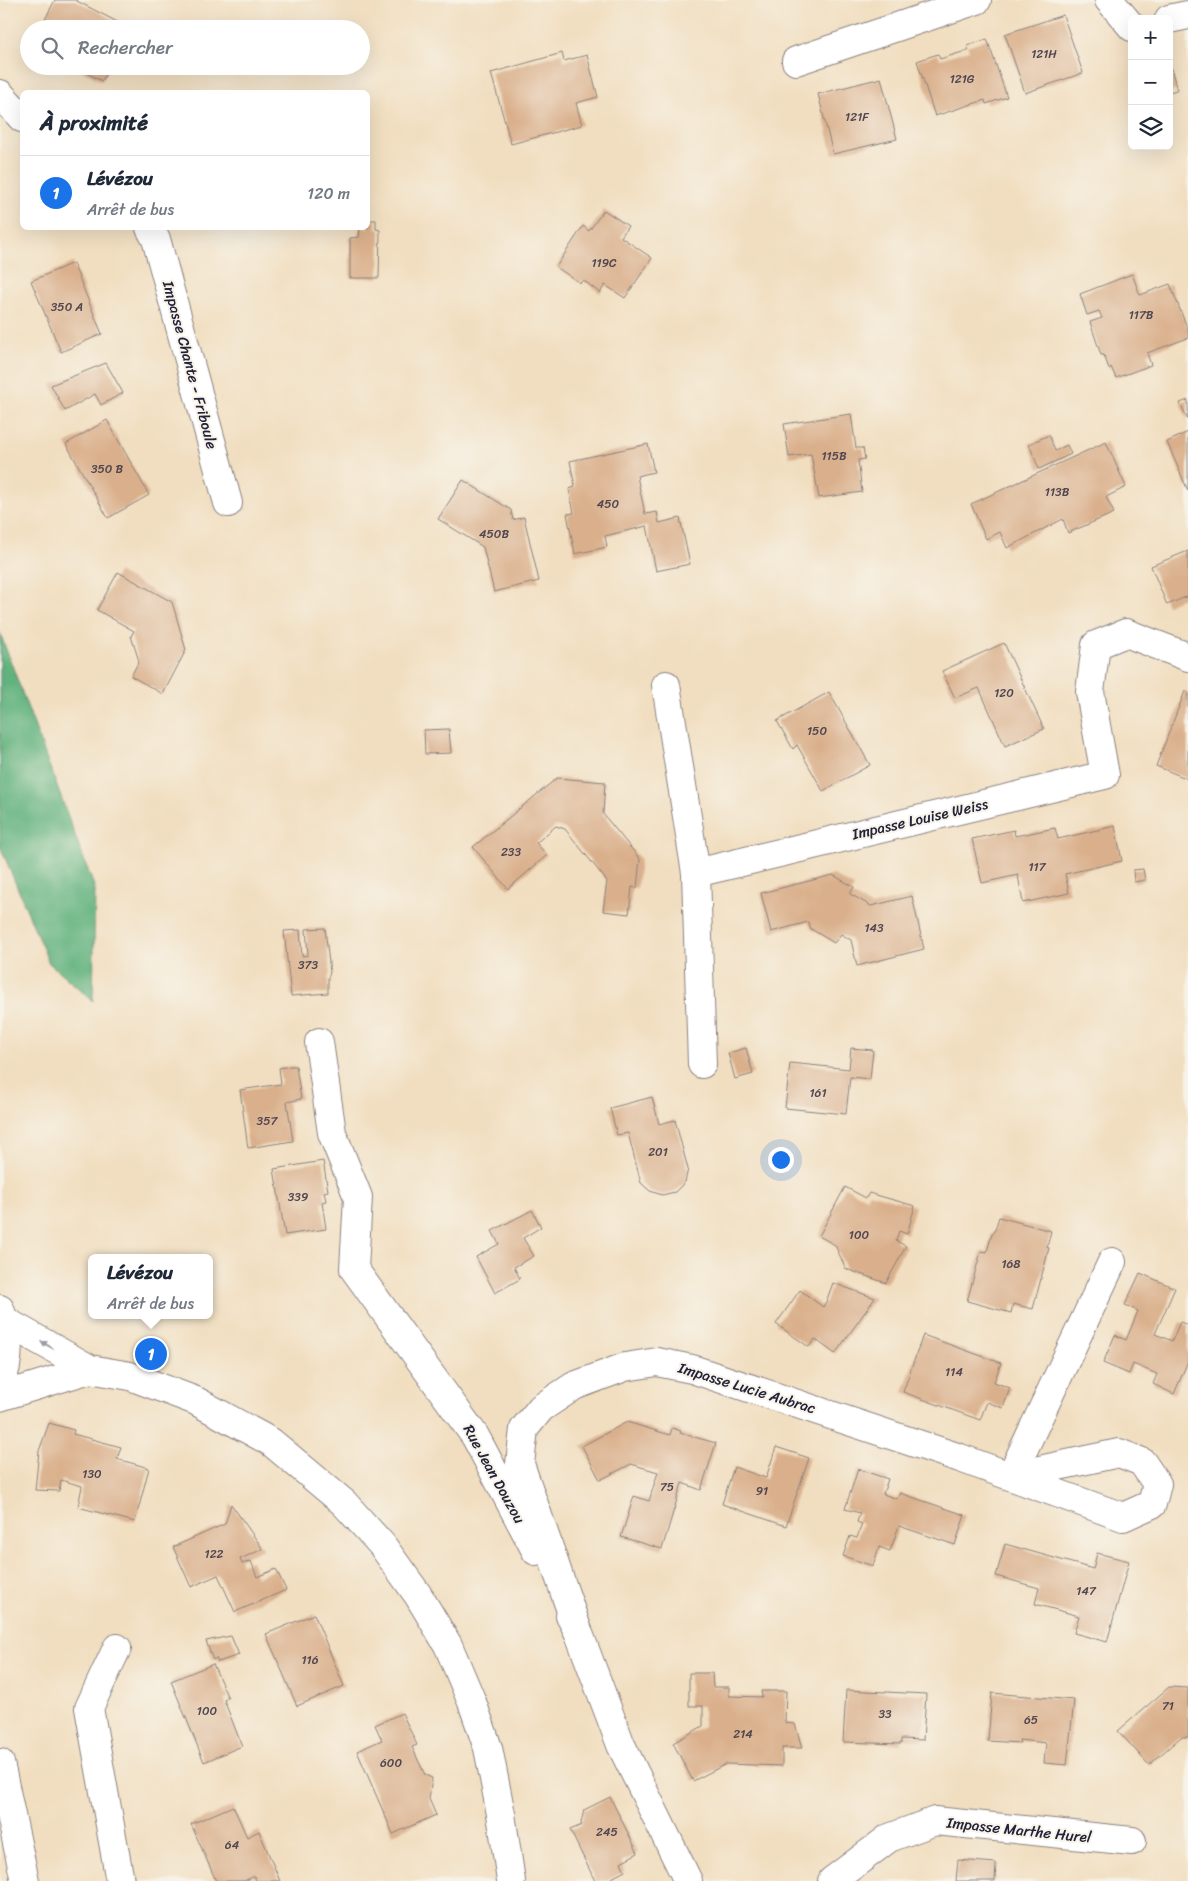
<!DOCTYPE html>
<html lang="fr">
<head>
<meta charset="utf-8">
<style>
	body { margin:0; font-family:Sriracha,sans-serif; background:#f2f2f3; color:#1f2937 }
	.controls { position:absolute; right:15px; top:15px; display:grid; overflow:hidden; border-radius:8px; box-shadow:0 5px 20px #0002 }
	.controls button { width:45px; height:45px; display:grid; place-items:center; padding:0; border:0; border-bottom:1px solid #e0e1e3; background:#fff; color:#1f2937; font:25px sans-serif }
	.you { position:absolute; left:780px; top:1159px; width:18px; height:18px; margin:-12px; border:4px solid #fff; border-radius:50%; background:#1a73e8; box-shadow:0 0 0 8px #1a73e833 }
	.badge { display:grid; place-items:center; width:32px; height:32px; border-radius:50%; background:#1a73e8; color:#fff; font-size:16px; font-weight:700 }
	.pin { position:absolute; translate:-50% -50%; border:2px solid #fff; box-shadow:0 1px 5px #0006 }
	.popup { position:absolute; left:88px; top:1254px; width:125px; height:65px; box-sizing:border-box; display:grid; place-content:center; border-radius:8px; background:#fff; filter:drop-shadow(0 1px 4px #0005); font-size:16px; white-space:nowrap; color:#747a83 }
	.popup b { font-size:19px; color:#1f2937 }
	.popup::after { content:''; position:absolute; left:50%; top:100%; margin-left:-10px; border:10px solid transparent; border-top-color:#fff }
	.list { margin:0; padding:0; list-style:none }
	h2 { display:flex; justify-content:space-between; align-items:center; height:65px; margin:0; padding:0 20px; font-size:21px }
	h2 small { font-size:16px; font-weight:400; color:#747a83 }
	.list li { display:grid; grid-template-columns:32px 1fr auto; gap:15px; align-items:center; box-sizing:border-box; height:75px; padding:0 20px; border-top:1px solid #e0e1e3 }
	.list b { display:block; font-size:19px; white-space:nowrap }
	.list p { margin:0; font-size:16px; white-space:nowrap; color:#747a83 }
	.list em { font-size:16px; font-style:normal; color:#747a83 }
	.icon { flex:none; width:28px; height:28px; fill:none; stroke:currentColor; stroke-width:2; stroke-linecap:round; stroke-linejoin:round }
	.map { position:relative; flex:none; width:1188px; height:1881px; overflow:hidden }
	.search { position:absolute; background:#fff; box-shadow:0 5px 20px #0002; left:20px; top:20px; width:350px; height:55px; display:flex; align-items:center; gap:12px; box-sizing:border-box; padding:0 18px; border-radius:28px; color:#747a83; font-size:19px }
	.panel { position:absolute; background:#fff; box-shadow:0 5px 20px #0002; left:20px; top:90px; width:350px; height:140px; border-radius:8px }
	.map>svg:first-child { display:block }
	.forest { fill:#62b27e; stroke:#426a5c }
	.building { fill:#dab08c }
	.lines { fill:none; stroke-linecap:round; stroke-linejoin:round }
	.minor-casing { stroke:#8a807e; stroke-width:30 }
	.minor { stroke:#fff; stroke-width:28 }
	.oneway { fill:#9c9ca7 }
	.labels { text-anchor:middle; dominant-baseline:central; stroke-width:4; stroke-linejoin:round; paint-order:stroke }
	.number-label { font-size:12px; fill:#50464f }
	.street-label { font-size:15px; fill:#22223b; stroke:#f7f3e8 }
</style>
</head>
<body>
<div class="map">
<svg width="1188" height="1881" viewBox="0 0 1188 1881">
	<rect width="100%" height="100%" fill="#f7f3e8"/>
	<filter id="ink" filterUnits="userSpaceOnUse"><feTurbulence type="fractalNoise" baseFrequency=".02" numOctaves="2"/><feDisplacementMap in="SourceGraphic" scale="10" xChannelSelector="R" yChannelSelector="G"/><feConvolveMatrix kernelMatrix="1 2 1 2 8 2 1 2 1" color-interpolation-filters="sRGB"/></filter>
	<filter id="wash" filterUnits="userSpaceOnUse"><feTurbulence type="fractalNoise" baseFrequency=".0096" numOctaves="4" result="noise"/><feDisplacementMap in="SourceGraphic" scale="20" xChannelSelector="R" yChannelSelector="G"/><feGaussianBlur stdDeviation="1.12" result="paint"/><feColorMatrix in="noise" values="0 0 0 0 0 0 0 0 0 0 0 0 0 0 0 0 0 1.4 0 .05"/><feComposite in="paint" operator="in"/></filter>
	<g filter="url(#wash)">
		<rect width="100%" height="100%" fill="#f1dec0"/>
		<!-- forest -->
		<path class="forest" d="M0,633L95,889L93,1001L49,963L0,846Z"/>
		<g id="blocks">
			<!-- building -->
			<g class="building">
				<path d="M55,0H75L131,29H40Z"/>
				<path d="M1063,15L1083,73L1025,93L1005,34Z"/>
				<path d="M987,39L1007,97L986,104L985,100L935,116L917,61L938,54L940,59L969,50L967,46Z"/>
				<path d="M562,53L564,61L587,55L598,97L576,103L582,125L511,144L491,73Z"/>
				<path d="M1169,60L1177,90L1169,92Z"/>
				<path d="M73,66H110L102,81Z"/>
				<path d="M881,78L897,139L833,154L818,94Z"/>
				<path d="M604,210L628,226L621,237L652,258L625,298L605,285L600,293L583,280L580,283L556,267L583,226L589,231Z"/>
				<path d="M368,220H376V229L380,230L379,278H350V238L359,237L360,228H368Z"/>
				<path d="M73,263L102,334L61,352L31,281Z"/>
				<path d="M1132,274L1140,295L1170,284L1188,330V338L1147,353L1151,365L1116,378L1111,367L1109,369L1104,355H1101L1090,322L1102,318L1099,311L1087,315L1080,294Z"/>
				<path d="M106,363L123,393L101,405L95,394L65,411L51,385Z"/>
				<path d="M1188,400V420L1180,403Z"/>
				<path d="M851,414L856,448H863L865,459L858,460L862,492L819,498L811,454L789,457L784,424Z"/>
				<path d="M107,420L149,495L108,518L66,444Z"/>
				<path d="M1188,432V491L1167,442Z"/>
				<path d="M1049,435L1055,451L1067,445L1071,454L1039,469L1029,444Z"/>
				<path d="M1106,442L1126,487L1106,497L1114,513L1068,533L1063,519L1007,548L1000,532L986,539L971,504Z"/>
				<path d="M648,444L654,472L637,476L645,514L657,512L659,523L680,518L690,564L656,571L647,526L605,536L607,547L575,554L567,514L574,513L569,489L575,487L570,461Z"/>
				<path d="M463,480L511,510L513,520L524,517L539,581L494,592L483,547L438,519Z"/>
				<path d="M1188,551V596L1167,605L1151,566Z"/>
				<path d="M118,572L172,602L186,650L163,694L131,676L139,661L131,636L134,631L97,610Z"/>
				<path d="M1004,643L1044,729L1005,746L979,688L955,698L942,671Z"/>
				<path d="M1185,691L1188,693V779L1156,766Z"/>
				<path d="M829,692L870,765L823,791L797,745L793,749L777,721Z"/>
				<path d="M449,729L451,753L425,754L424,730Z"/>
				<path d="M557,778L605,782L603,814L640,859L637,888L632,887L629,914L603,911L607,881L565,829L556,826L536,843L547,855L508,889L473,847Z"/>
				<path d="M1115,826L1122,861L1065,874L1069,893L1023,903L1018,875L982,883L972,839L1014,830L1015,836L1055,828L1058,839Z"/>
				<path d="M1143,869L1145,880L1134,882L1133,870Z"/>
				<path d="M833,875L854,887L850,894L871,906L912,896L924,949L857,966L851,940L841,934L834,943L811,929L808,922L771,932L761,893Z"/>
				<path d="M325,928L330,972L328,978V993L291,996L284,931L300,930L302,956L308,955L306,929Z"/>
				<path d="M746,1048L753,1074L735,1079L728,1053Z"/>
				<path d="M851,1048L873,1050L870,1079L850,1077L846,1114L785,1108L790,1063L849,1069Z"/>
				<path d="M290,1066H296L301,1099L287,1102L293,1141L248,1148L240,1090L281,1084L279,1068Z"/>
				<path d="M652,1097L659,1124L675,1120L688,1169L685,1182L675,1192L662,1195L650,1191L641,1183L628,1133L617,1135L610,1108Z"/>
				<path d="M323,1161L328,1191L324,1192L326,1201L322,1202L326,1229L285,1235L274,1169Z"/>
				<path d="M845,1187L866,1198L869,1193L915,1206L907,1234L899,1231L896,1241L906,1246L886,1283L846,1269L835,1245L819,1236Z"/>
				<path d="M532,1210L541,1227L523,1238L534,1256L514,1267L520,1279L495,1293L476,1257L499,1244L492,1231Z"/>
				<path d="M999,1217L1051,1231L1047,1247L1049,1248L1033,1309L1013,1304L1011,1313L967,1301L981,1251L987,1252L992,1233H994Z"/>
				<path d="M1140,1273L1175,1288L1155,1334L1172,1341L1180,1322L1188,1325V1361L1174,1394L1153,1384L1157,1374L1133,1364L1129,1374L1103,1363L1115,1335L1126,1340L1138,1311L1125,1305Z"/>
				<path d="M833,1283L875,1298L835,1354L815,1339L809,1347L776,1324L800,1290L823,1307L826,1302Z"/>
				<path d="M923,1335L1001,1363L994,1382L1010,1388L1003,1408L987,1402L980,1420L903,1392Z"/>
				<path d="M627,1422L670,1435L672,1428L681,1431L680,1433L716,1443L701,1490L682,1483L662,1549L621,1537L634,1496L649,1501L658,1472L631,1464L600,1480L582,1446Z"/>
				<path d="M49,1423L74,1430L73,1434L121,1447L117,1459L149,1468L135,1522L78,1507L82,1486L61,1480L59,1491L35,1490L39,1451Z"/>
				<path d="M776,1447L809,1458L786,1526L722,1504L734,1467L766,1478Z"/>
				<path d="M858,1469L888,1479L883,1494L897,1499L900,1493L965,1515L955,1545L899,1526L890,1551L879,1547L873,1566L843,1556L850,1536L857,1538L862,1524L857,1522L860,1513L845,1509Z"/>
				<path d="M231,1504L263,1549L240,1559L242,1564L251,1561L257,1577L276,1569L286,1590L235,1612L218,1575L191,1587L173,1547L225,1524Z"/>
				<path d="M1005,1544L1093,1569L1097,1553L1129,1561L1107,1642L1074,1633L1079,1616L1035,1604L1039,1588L996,1576Z"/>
				<path d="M314,1614L344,1686L297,1706L266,1634Z"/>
				<path d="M231,1636L239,1655L218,1662L216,1658L213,1660L206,1641Z"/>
				<path d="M213,1664L228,1698L224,1700L242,1746L204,1762L171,1681Z"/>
				<path d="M689,1673H712L713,1687H729V1696L762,1697L761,1691H786L785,1723L795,1724L802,1748H782V1766L726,1764L693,1781L673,1743L703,1726V1706H689Z"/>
				<path d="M1169,1687L1188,1688V1737H1181L1149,1765L1118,1731Z"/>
				<path d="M846,1690L926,1694L923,1740L901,1739V1744L843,1742Z"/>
				<path d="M992,1693L1074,1700L1067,1765L1044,1763L1046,1743L1019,1740L1020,1743L988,1741Z"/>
				<path d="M402,1713L417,1745L412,1747L425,1775L432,1778L429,1799L436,1815L393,1834L357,1751L382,1740L375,1725Z"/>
				<path d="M610,1797L638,1853L621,1862L625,1871L606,1881H595L570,1830L582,1825L581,1823L584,1810Z"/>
				<path d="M233,1806L247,1837L259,1831L280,1881H256L254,1876L244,1881H216L191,1824Z"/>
				<path d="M958,1860L996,1863L995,1881H956Z"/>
			</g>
		</g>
	</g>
	<g filter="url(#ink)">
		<use href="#blocks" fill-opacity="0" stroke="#8a807e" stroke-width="1"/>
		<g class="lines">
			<!-- minor casing -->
			<g class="minor-casing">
				<g id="minor">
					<path d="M1109,0L1132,27"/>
					<path d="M1169,19L1188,15"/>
					<path d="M796,61L977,0"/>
					<path d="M0,94L22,118"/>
					<path d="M150,228L156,239L228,503"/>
					<path d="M666,685L696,873L1105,775L1090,692L1096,645L1126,633L1188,657"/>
					<path d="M696,873L702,1064"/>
					<path d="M319,1042L332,1133L358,1197L354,1269L475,1436L536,1551"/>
					<path d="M5,1321L90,1369L130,1376L196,1401L271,1442L344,1503L382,1545L418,1595L448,1645L472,1702L488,1748L501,1814L511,1881"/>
					<path d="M0,1386C10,1361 10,1334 0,1309"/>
					<path d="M0,1397L90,1369"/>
					<path d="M1011,1476L1112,1262"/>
					<path d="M570,1616L578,1631L621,1745L688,1881"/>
					<path d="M578,1631L520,1464L524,1429L541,1408L574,1386L625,1367L657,1362L692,1369L960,1458L1123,1517L1152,1504L1157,1484L1142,1462L1119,1453L1011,1476"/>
					<path d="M117,1648L89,1708L120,1881"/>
					<path d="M0,1763L25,1881"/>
					<path d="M832,1881L889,1838L935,1821L1132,1841"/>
				</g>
			</g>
			<!-- minor -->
			<use href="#minor" class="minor"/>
		</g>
		<!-- one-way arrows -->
		<defs><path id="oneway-solid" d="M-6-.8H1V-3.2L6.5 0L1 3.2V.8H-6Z" transform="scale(1.25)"/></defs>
		<use class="oneway" href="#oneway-solid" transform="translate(47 1345) rotate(-150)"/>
	</g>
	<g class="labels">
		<!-- number labels -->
		<g class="number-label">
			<text x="1044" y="54">121H</text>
			<text x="962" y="79">121G</text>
			<text x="857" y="117">121F</text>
			<text x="604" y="263">119C</text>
			<text x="67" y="307">350 A</text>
			<text x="1141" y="315">117B</text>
			<text x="834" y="456">115B</text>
			<text x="107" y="469">350 B</text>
			<text x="1057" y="492">113B</text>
			<text x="608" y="504">450</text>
			<text x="494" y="534">450B</text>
			<text x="1004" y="693">120</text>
			<text x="817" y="731">150</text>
			<text x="511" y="852">233</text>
			<text x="1037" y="867">117</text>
			<text x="874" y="928">143</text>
			<text x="308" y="965">373</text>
			<text x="818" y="1093">161</text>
			<text x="267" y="1121">357</text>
			<text x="658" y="1152">201</text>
			<text x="298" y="1197">339</text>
			<text x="859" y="1235">100</text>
			<text x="1011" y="1264">168</text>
			<text x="954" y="1372">114</text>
			<text x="92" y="1474">130</text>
			<text x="667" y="1487">75</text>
			<text x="762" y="1491">91</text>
			<text x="214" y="1554">122</text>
			<text x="1086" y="1591">147</text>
			<text x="310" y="1660">116</text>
			<text x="1168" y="1706">71</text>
			<text x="207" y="1711">100</text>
			<text x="885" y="1714">33</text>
			<text x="1031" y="1720">65</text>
			<text x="743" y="1734">214</text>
			<text x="391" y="1763">600</text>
			<text x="607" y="1832">245</text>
			<text x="232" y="1845">64</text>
		</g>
		<!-- street labels -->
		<g class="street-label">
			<text transform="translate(190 365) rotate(75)">Impasse Chante - Friboule</text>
			<text transform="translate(920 819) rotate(-13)">Impasse Louise Weiss</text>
			<text transform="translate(747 1388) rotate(17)">Impasse Lucie Aubrac</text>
			<text transform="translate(494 1474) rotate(61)">Rue Jean Douzou</text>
			<text transform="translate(1019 1830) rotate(6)">Impasse Marthe Hurel</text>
		</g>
	</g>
</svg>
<div class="controls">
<button>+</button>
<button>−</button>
<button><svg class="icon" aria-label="layers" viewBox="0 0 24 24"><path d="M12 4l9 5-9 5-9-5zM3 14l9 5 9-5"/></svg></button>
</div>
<div class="you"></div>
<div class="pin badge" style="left:151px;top:1354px">1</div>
<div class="popup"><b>Lévézou</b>Arrêt de bus</div>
<div class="search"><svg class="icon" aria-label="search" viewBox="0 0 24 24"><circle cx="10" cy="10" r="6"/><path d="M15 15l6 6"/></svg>Rechercher</div>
<section class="panel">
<h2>À proximité<small></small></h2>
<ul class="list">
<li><span class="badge">1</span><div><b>Lévézou</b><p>Arrêt de bus</p></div><em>120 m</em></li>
</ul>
</section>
</div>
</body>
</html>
